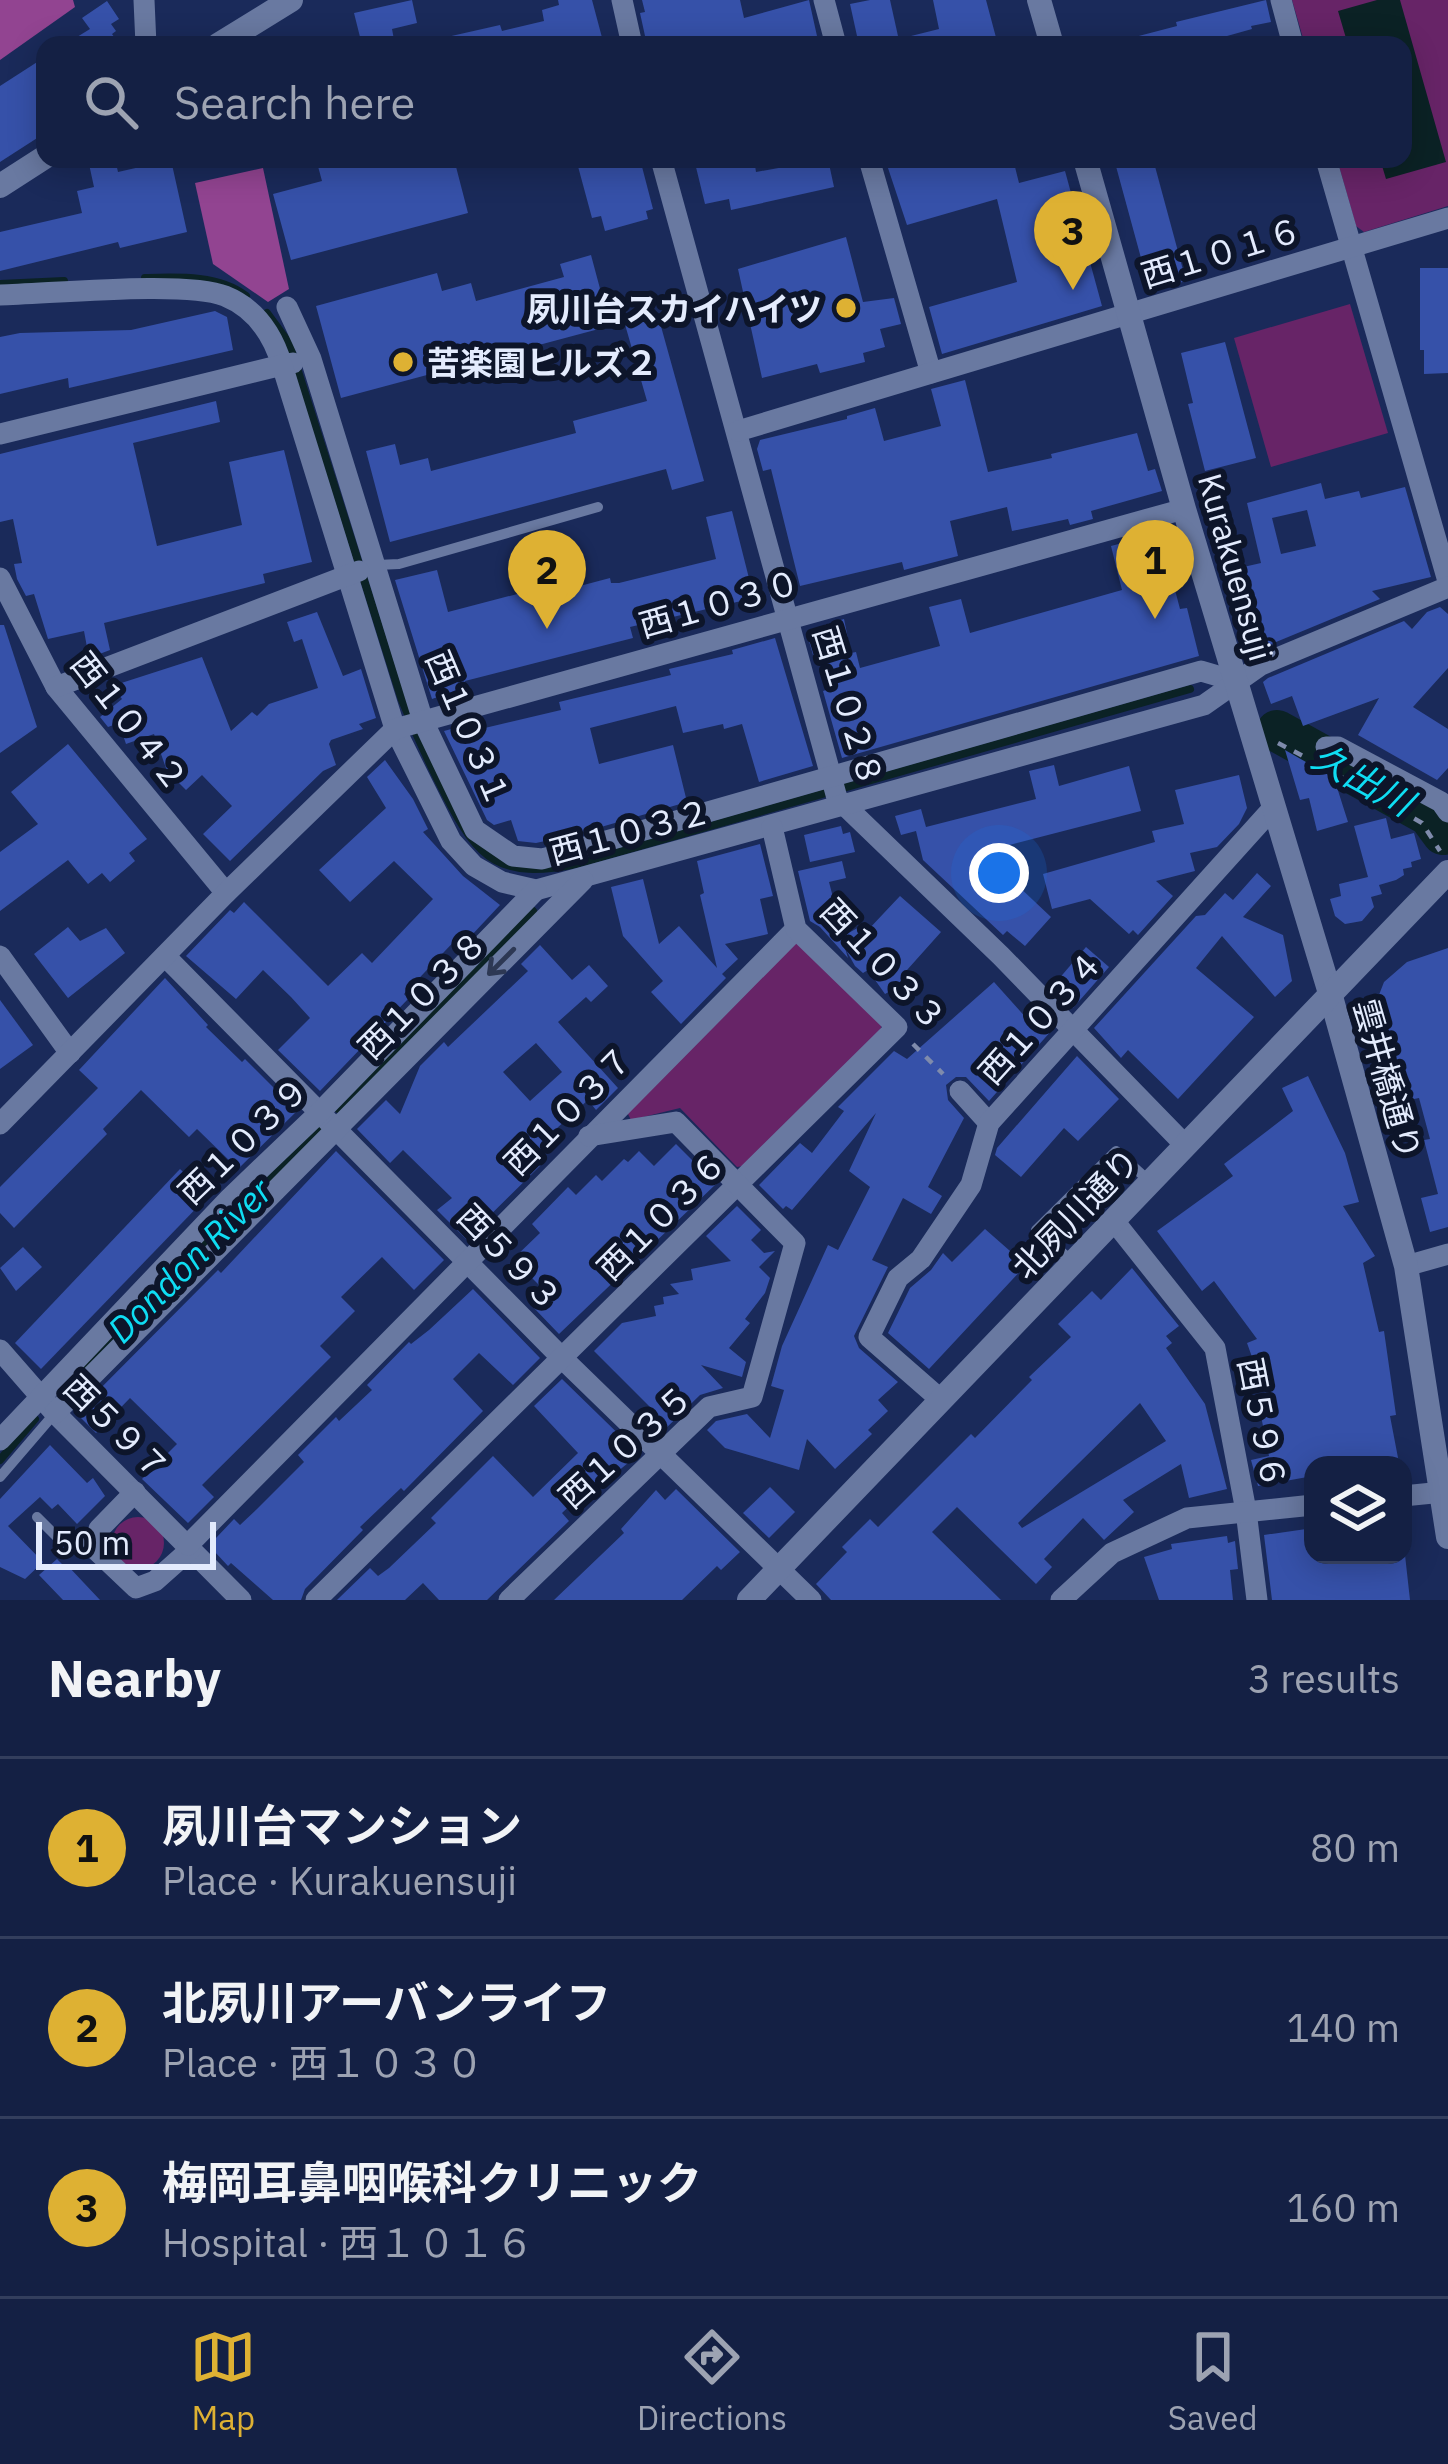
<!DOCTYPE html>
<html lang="en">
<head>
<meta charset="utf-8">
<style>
	body { margin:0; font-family:"IBM Plex Sans","Noto Sans JP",sans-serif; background:#212d4f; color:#f1f3f6 }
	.controls { position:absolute; right:36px; bottom:36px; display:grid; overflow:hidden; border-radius:24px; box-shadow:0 6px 30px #0003 }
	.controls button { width:108px; height:108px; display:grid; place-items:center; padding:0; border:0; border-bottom:3px solid #333e5d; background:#142044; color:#f1f3f6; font:60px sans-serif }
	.scale { position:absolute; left:36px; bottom:30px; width:180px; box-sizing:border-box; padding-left:12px; border:6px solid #e3ebfd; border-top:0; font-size:33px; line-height:42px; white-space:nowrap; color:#e3ebfd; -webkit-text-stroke:9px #0d152a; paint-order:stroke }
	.you { position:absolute; left:999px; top:873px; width:42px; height:42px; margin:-30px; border:9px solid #fff; border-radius:50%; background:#1a73e8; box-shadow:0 0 0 18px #1a73e833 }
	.badge { display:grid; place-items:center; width:78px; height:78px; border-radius:50%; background:#deb133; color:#111; font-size:39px; font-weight:700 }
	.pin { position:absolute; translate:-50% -99px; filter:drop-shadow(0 3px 6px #0008) }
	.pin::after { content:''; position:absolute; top:63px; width:42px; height:36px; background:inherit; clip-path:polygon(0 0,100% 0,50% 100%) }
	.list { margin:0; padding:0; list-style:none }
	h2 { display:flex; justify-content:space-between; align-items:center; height:156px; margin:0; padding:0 48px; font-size:51px }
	h2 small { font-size:39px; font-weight:400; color:#9da3b2 }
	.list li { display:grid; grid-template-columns:78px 1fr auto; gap:36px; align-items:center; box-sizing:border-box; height:180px; padding:0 48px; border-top:3px solid #333e5d }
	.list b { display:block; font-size:45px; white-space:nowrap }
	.list p { margin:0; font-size:39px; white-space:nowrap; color:#9da3b2 }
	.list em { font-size:39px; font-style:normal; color:#9da3b2 }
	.icon { flex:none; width:66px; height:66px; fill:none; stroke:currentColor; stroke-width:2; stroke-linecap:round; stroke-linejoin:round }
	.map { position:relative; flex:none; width:1448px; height:1600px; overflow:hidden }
	.search { position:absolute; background:#142044; box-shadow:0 6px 30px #0003; left:36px; right:36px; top:36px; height:132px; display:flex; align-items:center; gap:30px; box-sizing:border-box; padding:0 42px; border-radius:24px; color:#9da3b2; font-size:45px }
	.sheet { height:696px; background:#142044 }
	nav { display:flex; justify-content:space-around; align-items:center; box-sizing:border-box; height:168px; border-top:3px solid #333e5d; background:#142044; font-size:33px; color:#9da3b2 }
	nav a { display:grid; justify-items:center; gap:6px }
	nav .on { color:#deb133 }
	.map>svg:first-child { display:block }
	.green { fill:#672467 }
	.forest { fill:#924491 }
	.water { fill:#0b2225 }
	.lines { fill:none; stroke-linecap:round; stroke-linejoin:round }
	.stream { stroke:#0b2225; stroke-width:8 }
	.river { stroke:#0b2225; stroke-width:42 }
	.building { fill:#3651a9; fill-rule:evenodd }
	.path { stroke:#7f8bac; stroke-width:4.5; stroke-dasharray:9 9; stroke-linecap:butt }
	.service { stroke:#6979a1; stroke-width:10 }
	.minor { stroke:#6979a1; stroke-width:21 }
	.tertiary { stroke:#6979a1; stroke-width:24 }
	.oneway { stroke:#2d3854 }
	.poi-dot { fill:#deb133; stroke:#0d152a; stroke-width:4.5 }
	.labels { text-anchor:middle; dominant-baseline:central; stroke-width:12; stroke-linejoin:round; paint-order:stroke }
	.street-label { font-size:33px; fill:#e3ebfd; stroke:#0d152a }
	.poi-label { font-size:33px; font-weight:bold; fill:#e3ebfd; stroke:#0d152a; text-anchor:end }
	.water-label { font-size:36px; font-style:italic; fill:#0fddf3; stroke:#0d152a }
</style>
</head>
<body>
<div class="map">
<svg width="1448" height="1600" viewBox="0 0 1448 1600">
	<rect width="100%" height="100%" fill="#1a2a5a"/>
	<!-- green -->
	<g class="green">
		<path d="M1292,0H1448V206L1364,232L1356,226L1337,159H1403V45H1305Z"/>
		<path d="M1350,304L1388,433L1271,467L1234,338Z"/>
		<path d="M792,942L803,943L882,1024L879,1036L749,1165L737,1167L680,1108L631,1120L626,1110Z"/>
		<circle cx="138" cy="1543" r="26"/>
	</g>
	<!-- forest -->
	<g class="forest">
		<path d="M0,0H73L75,7L0,60Z"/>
		<path d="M263,168L289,289L268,302L213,264L195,183Z"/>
	</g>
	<!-- water -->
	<path class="water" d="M1377,0H1400L1446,162L1386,179L1380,159H1403V45H1348L1338,11Z"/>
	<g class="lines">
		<!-- stream -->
		<g class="stream">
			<path d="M145,278C178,277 219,275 246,296"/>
			<path d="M0,284L64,281"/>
			<path d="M267,313L289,343L402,700C415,732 429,763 445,794C479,861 500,879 577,864L1190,689"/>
			<path d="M338,1109L533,911"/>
			<path d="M86,1365L322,1125"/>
			<path d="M0,1460L35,1419"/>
		</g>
		<!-- river -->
		<path class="river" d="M1277,731L1429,815L1443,834"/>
	</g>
	<!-- building -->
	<g class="building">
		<path d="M412,0L417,23L392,29L395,45H362L354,13Z"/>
		<path d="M558,0H592L604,45H448L447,37L500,25L502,31L544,21L542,10L559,5Z"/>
		<path d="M642,0H740L744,18L809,0L819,45H787L785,39L760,45H647L640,13L645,12Z"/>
		<path d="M870,0H890L900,45H859L850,4Z"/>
		<path d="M933,0H986L998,45H904L903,38L939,29Z"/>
		<path d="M1266,0L1271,22L1251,26L1252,29L1195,45H1131V38L1177,26L1176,22Z"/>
		<path d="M107,1L119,19L111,24L116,31L112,34L120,45H64L90,29L82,18Z"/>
		<path d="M45,57V133L0,162V86Z"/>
		<path d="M115,159L118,172L171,160L187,232L120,248L118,242L0,271V232L82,213L77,191L94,187L89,164Z"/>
		<path d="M316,159H454L468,213L291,260L273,194L322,181Z"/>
		<path d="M576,159H640L653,209L646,211L648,219L605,231L601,216L592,218Z"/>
		<path d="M694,159H754L756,172L828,159L834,187L731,210L729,199L705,204Z"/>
		<path d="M885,159H1013L1019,183L1065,171L1102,306L942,354L929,307L1017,282L997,199L907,225Z"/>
		<path d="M1114,159H1153L1186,281L1150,291Z"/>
		<path d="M846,237L863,302L894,298L901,324L880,329L885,347L863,353L865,362L820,373L817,364L762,378L738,269Z"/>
		<path d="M591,255L610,326L341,398L316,306L437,273L442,291L471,283L476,301L564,277L560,264Z"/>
		<path d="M1420,268H1448V373L1424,374V350H1420Z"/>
		<path d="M215,311L227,317L233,350L69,388L68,378L0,394V337L20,333L131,330Z"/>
		<path d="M657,312L704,481L672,490L666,469L390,542L366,451L395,444L400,465L428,458L431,471L576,433L573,421L647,401L624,321Z"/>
		<path d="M1225,342L1256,458L1205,471L1188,404L1193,403L1181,353Z"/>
		<path d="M965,380L988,472L1052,458L1051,454L1137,433L1148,471L1155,469L1162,491L1091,511L1093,519L1070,525L1068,519L1012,531L1007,507L950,521L958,556L904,570L902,562L800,586L771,469L763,471L757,449L760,440L847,419V416L875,408L884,441L941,426L931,389Z"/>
		<path d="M216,401L220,422L133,443L157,546L242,525L229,462L284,450L312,562L263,574L265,583L104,623L110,650L89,658L84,631L48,639L34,594L26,596L17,579L14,564L22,563L13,519L0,522V454Z"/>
		<path d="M1321,483L1325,499L1359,491L1361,498L1405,487L1431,577L1372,591L1380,599L1257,650L1239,568L1261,563L1247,503ZM1307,510L1316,546L1281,554L1272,518Z"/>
		<path d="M732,511L754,598L630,627L633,638L465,681L466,687L432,699L395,580L437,570L448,612L521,593L518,584L572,570L576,587L610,578L611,583H619L716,559L706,517Z"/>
		<path d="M1160,533L1180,609L1187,608L1199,656L842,758L823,691L832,688L822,652L813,655L809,641L826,632L824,625L844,619L851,653L856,652L860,668L940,646L929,607L961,599L970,633L1122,590L1111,546Z"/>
		<path d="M1440,607L1448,614V668L1413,707L1448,729V768L1437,780L1358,735L1379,698L1303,726L1292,696L1271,704L1263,682L1268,678L1404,621L1412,629L1427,612Z"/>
		<path d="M317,612L343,676L361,669L376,718L359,724L363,729L331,740L329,744L336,765L323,771L230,861L203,834L232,806L202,775L186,790L167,771L154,734L126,744L119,723L108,727L100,717L122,699L112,686L202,657L231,731L252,712L257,716L269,704L318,688L302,639L294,642L287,622Z"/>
		<path d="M0,625H4L37,727L0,753Z"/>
		<path d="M775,638L813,766L759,782L742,724L724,729L723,724L683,733L676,706L590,728L599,764L673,745L687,802L577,834L536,843L518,841L511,820L494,825L487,820L444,731L466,725L468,732L561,710L559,702L671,675L669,669L733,654L732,650Z"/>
		<path d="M68,744L147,839L129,853L135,861L110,882L102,873L88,884L68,860L0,911V852L38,824L11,792Z"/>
		<path d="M1285,750L1334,778L1348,822L1317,831L1309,798L1300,800Z"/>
		<path d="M385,760L413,799L428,829L423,832L463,876L500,905L470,937L464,931L404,994L408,999L320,1091L278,1050L310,1018L291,997L263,970L236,999L186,956L230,910L234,913L244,902L328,986L362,953L372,963L433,899L394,861L350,902L319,870L386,808L367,777Z"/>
		<path d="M1054,765L1059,786L1129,766L1141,811L982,852L1051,917L1025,946L1007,931L1003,935L923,860L916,831L901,835L895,816L921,809L926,827L1036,799L1029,771Z"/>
		<path d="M1239,775L1247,808L1239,824L1217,847L1190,853L1195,871L1156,881L1173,896L1138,935L1133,930L1129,934L1090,899L1052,909L1043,874L1155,842L1152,831L1184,824L1175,790Z"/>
		<path d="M1386,818L1391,839L1414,833L1421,859L1411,862L1412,867L1403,869L1404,875L1396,880L1379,885L1382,894L1371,897L1374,907L1362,921L1345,924L1335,916L1330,899L1341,896L1339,884L1368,877L1354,826Z"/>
		<path d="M841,826L843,834L850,832L855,852L810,862L804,835Z"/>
		<path d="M760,844L773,896L760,899L768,934L725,944L738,959L722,974L726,978L681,1024L651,992L663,981L623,936L611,887L643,879L659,944L679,926L717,968L700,895L704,893L697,861Z"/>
		<path d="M842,861L846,878L829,882L843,936L863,925L867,931L900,896L941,932L907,970L912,979L885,994L868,970L863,973L855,966L845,948L848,958L820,927L810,921L798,871Z"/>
		<path d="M1257,873L1271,886L1243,917L1283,935L1292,981L1275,997L1222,936L1196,968L1254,1017L1178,1099L1128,1050L1121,1058L1094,1028L1196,916L1205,915L1225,893L1233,900Z"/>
		<path d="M68,927L80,941L106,928L125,953L68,998L34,954Z"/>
		<path d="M540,945L572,980L589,965L608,986L591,1002L586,997L558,1022L618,1088L596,1110L588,1100L556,1129L561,1134L540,1153L546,1160L466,1239L437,1210L452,1198L403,1150L390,1163L357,1129L386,1100L400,1114L420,1066L444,1042L448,1047L528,971L521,964ZM536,1043L562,1072L530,1101L503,1072Z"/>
		<path d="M1086,947L1109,967L1073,1008L1052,987Z"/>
		<path d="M1448,948V1227L1430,1232L1421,1198L1438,1194L1424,1140L1430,1139L1419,1098L1399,1102L1393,1074L1385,1076L1374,1038L1382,1035L1377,1000L1384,982L1407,962Z"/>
		<path d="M165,978L208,1025L206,1027L242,1062L245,1059L297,1111L238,1169L197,1129L189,1137L141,1090L103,1129L107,1134L14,1228L0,1213V1187L98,1088L79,1070Z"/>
		<path d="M994,982L1037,1030L1045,1023L1052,1030L989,1101L966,1077H956L946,1085L948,1100L964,1118L928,1187L942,1196L931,1214L903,1198L872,1260L888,1267L854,1336L859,1348L898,1382L878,1400L888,1411L868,1430L872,1434L835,1469L807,1439L799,1470L725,1448L707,1430L716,1421L747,1414L770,1438L784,1390L771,1386L782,1346L828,1245L838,1250L870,1187L849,1171L876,1113L792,1210L786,1206L783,1209L759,1185L800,1143L812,1153L844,1111L838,1107L894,1051L907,1059Z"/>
		<path d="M0,1000L33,1045L0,1069Z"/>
		<path d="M1077,1056L1119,1099L1078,1141L1064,1128L1021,1177L995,1155L997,1148Z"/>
		<path d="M1308,1076L1345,1153L1359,1202L1343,1206L1375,1256L1363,1263L1379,1332L1384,1331L1396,1415L1390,1416L1399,1463L1313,1465V1476L1258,1486L1251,1460L1269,1456L1258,1401L1267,1399L1247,1343L1257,1339L1214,1281L1202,1291L1157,1231L1233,1176L1224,1164L1293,1111L1282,1088Z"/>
		<path d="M676,1144L716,1184L559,1334L534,1308L548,1294L513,1259L540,1233L532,1224L568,1187L576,1195L596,1175L602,1181L624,1159L628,1162L639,1151L654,1166Z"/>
		<path d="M336,1151L444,1260L414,1290L382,1257L341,1297L355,1311L320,1346L331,1357L202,1485L214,1497L188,1523L142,1479L177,1444L130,1398L96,1433L76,1413L218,1270L221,1273Z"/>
		<path d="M180,1169L208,1196L41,1369L15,1343Z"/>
		<path d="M737,1206L761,1230L751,1240L764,1253L775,1251L759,1267L770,1278L765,1293L745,1319L750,1323L729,1348L746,1362L742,1377L701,1365L723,1388L700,1395L661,1433L647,1420L655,1412L594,1351L622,1323L656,1316L654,1306L664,1304L663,1297L679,1294L670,1284L693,1280L691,1269L731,1261L706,1236Z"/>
		<path d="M985,1229L1026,1265L929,1369L888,1333L910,1288L931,1270L943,1253L952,1262Z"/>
		<path d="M23,1247L42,1267L16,1291L0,1268Z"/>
		<path d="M1132,1268L1179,1326L1166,1336L1172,1343L1166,1348L1205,1404L1227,1489L1189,1498L1181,1464L1123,1500L1134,1512L1104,1540L1083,1518L1044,1559L1052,1567L1036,1584L957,1507L932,1532L1001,1600H831L816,1584L847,1552L842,1547L870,1519L878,1527L971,1434L975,1438L1032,1380L1029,1377L1071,1337L1058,1324L1092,1291L1101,1300ZM1140,1403L1166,1441L1022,1528L1018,1523Z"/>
		<path d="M473,1289L540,1358L513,1385L479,1353L453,1379L483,1411L404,1491L401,1488L360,1527L363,1530L305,1589L301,1600H273L231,1563L228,1566L214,1551L216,1538L234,1519L240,1525L257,1509L304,1462L298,1455L336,1417L339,1421L372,1390L367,1385L409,1342L411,1344L429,1330Z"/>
		<path d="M562,1379L639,1454L606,1481L601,1476L562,1513L569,1521L487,1600H439L423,1583L405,1600H337L370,1568L378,1576L389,1568L436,1523L431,1518L493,1456L533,1497L578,1453L534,1406Z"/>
		<path d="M50,1445L87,1483L93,1478L105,1496L77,1524L58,1504L52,1509L40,1497L8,1526L43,1562L25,1579L0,1567V1499Z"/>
		<path d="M770,1487L795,1512L769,1538L743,1513Z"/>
		<path d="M676,1489L740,1552L721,1570L717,1566L682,1600H554L624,1533L621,1529L656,1490L665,1500Z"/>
		<path d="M1313,1528V1555H1405L1410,1600H1272L1264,1535Z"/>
		<path d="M1227,1536L1228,1543L1235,1541L1238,1569L1230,1570L1233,1600H1159L1144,1557L1172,1549L1171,1544Z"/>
		<path d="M57,1559L66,1568L68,1566L100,1600H63L39,1575Z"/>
	</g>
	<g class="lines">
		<!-- path -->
		<g class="path">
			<path d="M1278,743L1305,757"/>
			<path d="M1336,774L1422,823L1440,851"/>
			<path d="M913,1044L943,1074"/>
		</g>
		<!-- service -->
		<g class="service">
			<path d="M377,565L399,564L598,507"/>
			<path d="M1072,1261L1036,1230L1116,1151L1148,1180"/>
			<path d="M0,1477L55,1413"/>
			<path d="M37,1517L59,1539L95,1543"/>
		</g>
		<!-- minor -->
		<g class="minor">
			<path d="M144,0L146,45"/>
			<path d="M622,0L632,45"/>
			<path d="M824,0L836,45"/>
			<path d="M1281,0L1293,45"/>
			<path d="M661,159L837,798L1001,956L1186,1146"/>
			<path d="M869,159L931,373"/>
			<path d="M1326,159L1448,581"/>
			<path d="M0,295C49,294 186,280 225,296C257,309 273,335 282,365L293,363"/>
			<path d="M287,307L311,359L423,721L475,830L513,856L542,859L571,851L1201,671L1235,681"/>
			<path d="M738,431L1448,218"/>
			<path d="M0,434L282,365L395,729L451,841L474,866L502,882L536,890L1204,705L1261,665L1448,587"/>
			<path d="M0,578L56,687L226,893"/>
			<path d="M56,687L359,571"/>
			<path d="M1326,747H1338L1441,802L1448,812"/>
			<path d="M0,956L70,1053"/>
			<path d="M165,956L563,1359L811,1600"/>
			<path d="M960,1091L989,1123"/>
			<path d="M0,1124L226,893L395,729L1184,509"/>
			<path d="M1114,1221L1215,1348L1246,1511L1257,1600"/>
			<path d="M1406,1266L1448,1254"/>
			<path d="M0,1350L55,1413L241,1600"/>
			<path d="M940,1399L869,1337L898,1278L921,1259L971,1185L989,1123L1273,808"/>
			<path d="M55,1413L583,880"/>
			<path d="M0,1440L230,1198L321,1111L536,890"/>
			<path d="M135,1492L99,1529L97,1551L136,1588L155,1581L191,1549"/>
			<path d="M1403,1496L1443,1492"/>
			<path d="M188,1545L796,929"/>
			<path d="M316,1600L897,1027L796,929L772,827"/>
			<path d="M509,1600L709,1407L752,1397L795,1243L676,1122L589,1136"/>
			<path d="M1061,1600L1112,1553L1187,1518L1313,1505"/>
		</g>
		<!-- tertiary -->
		<g class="tertiary">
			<path d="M1039,0L1052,45"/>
			<path d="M218,45L291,0"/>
			<path d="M1085,159L1184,509L1330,993L1406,1266L1448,1537"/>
			<path d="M0,186L45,157"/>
			<path d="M749,1600L1448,872"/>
		</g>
	</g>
	<!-- one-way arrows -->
	<defs><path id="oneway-shaft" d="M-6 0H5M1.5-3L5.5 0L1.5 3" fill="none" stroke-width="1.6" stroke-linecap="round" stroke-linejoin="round" transform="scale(3)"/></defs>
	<use class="oneway" href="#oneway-shaft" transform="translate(501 962) rotate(135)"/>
	<!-- markers -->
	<g class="poi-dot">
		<circle cx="846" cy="308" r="12"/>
		<circle cx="403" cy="362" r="12"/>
	</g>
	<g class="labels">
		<!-- street labels -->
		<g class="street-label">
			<text transform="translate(1221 252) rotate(-17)">西１０１６</text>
			<text transform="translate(1236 567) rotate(74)">Kurakuensuji</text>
			<text transform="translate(719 603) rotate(-16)">西１０３０</text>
			<text transform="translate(849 706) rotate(73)">西１０２８</text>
			<text transform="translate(130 721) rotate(52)">西１０４２</text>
			<text transform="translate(469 728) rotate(67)">西１０３１</text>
			<text transform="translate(630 831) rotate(-15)">西１０３２</text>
			<text transform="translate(884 964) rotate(47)">西１０３３</text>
			<text transform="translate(422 994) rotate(-45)">西１０３８</text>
			<text transform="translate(1040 1017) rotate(-48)">西１０３４</text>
			<text transform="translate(1388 1079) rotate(74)">雲井橋通り</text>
			<text transform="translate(568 1110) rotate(-45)">西１０３７</text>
			<text transform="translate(243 1140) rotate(-44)">西１０３９</text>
			<text transform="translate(1075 1213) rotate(-46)">北夙川通り</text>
			<text transform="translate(661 1215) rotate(-45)">西１０３６</text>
			<text transform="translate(510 1257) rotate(46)">西５９３</text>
			<text transform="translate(1263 1423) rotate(79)">西５９６</text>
			<text transform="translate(117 1427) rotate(45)">西５９７</text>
			<text transform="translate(625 1446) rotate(-42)">西１０３５</text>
		</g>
		<!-- poi labels -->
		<g class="poi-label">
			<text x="822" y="308">夙川台スカイハイツ</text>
			<text x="427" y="362" text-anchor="start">苦楽園ヒルズ２</text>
		</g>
		<!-- water labels -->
		<g class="water-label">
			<text transform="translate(1363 779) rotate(29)">久出川</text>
			<text transform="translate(189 1260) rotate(-45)">Dondon River</text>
		</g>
	</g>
</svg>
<div class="controls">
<button><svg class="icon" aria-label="layers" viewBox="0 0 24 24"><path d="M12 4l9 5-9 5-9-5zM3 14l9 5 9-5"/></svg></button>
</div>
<div class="scale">50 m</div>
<div class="you"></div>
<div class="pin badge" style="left:1155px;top:619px">1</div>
<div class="pin badge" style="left:547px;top:629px">2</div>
<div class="pin badge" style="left:1073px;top:290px">3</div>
<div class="search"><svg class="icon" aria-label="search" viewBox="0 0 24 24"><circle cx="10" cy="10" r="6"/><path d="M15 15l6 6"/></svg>Search here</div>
</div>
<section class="sheet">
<h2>Nearby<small>3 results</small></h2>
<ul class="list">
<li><span class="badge">1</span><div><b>夙川台マンション</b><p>Place · Kurakuensuji</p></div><em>80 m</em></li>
<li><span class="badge">2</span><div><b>北夙川アーバンライフ</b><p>Place · 西１０３０</p></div><em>140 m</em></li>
<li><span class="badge">3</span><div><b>梅岡耳鼻咽喉科クリニック</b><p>Hospital · 西１０１６</p></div><em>160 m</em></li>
</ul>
</section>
<nav>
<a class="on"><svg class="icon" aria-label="map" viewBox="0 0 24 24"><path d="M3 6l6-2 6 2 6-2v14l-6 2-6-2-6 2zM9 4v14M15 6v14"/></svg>Map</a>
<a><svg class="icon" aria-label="directions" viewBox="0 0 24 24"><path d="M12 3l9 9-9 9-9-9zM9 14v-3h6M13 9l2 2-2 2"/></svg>Directions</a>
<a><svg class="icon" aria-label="saved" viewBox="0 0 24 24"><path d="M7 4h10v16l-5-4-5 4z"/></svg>Saved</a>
</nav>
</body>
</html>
